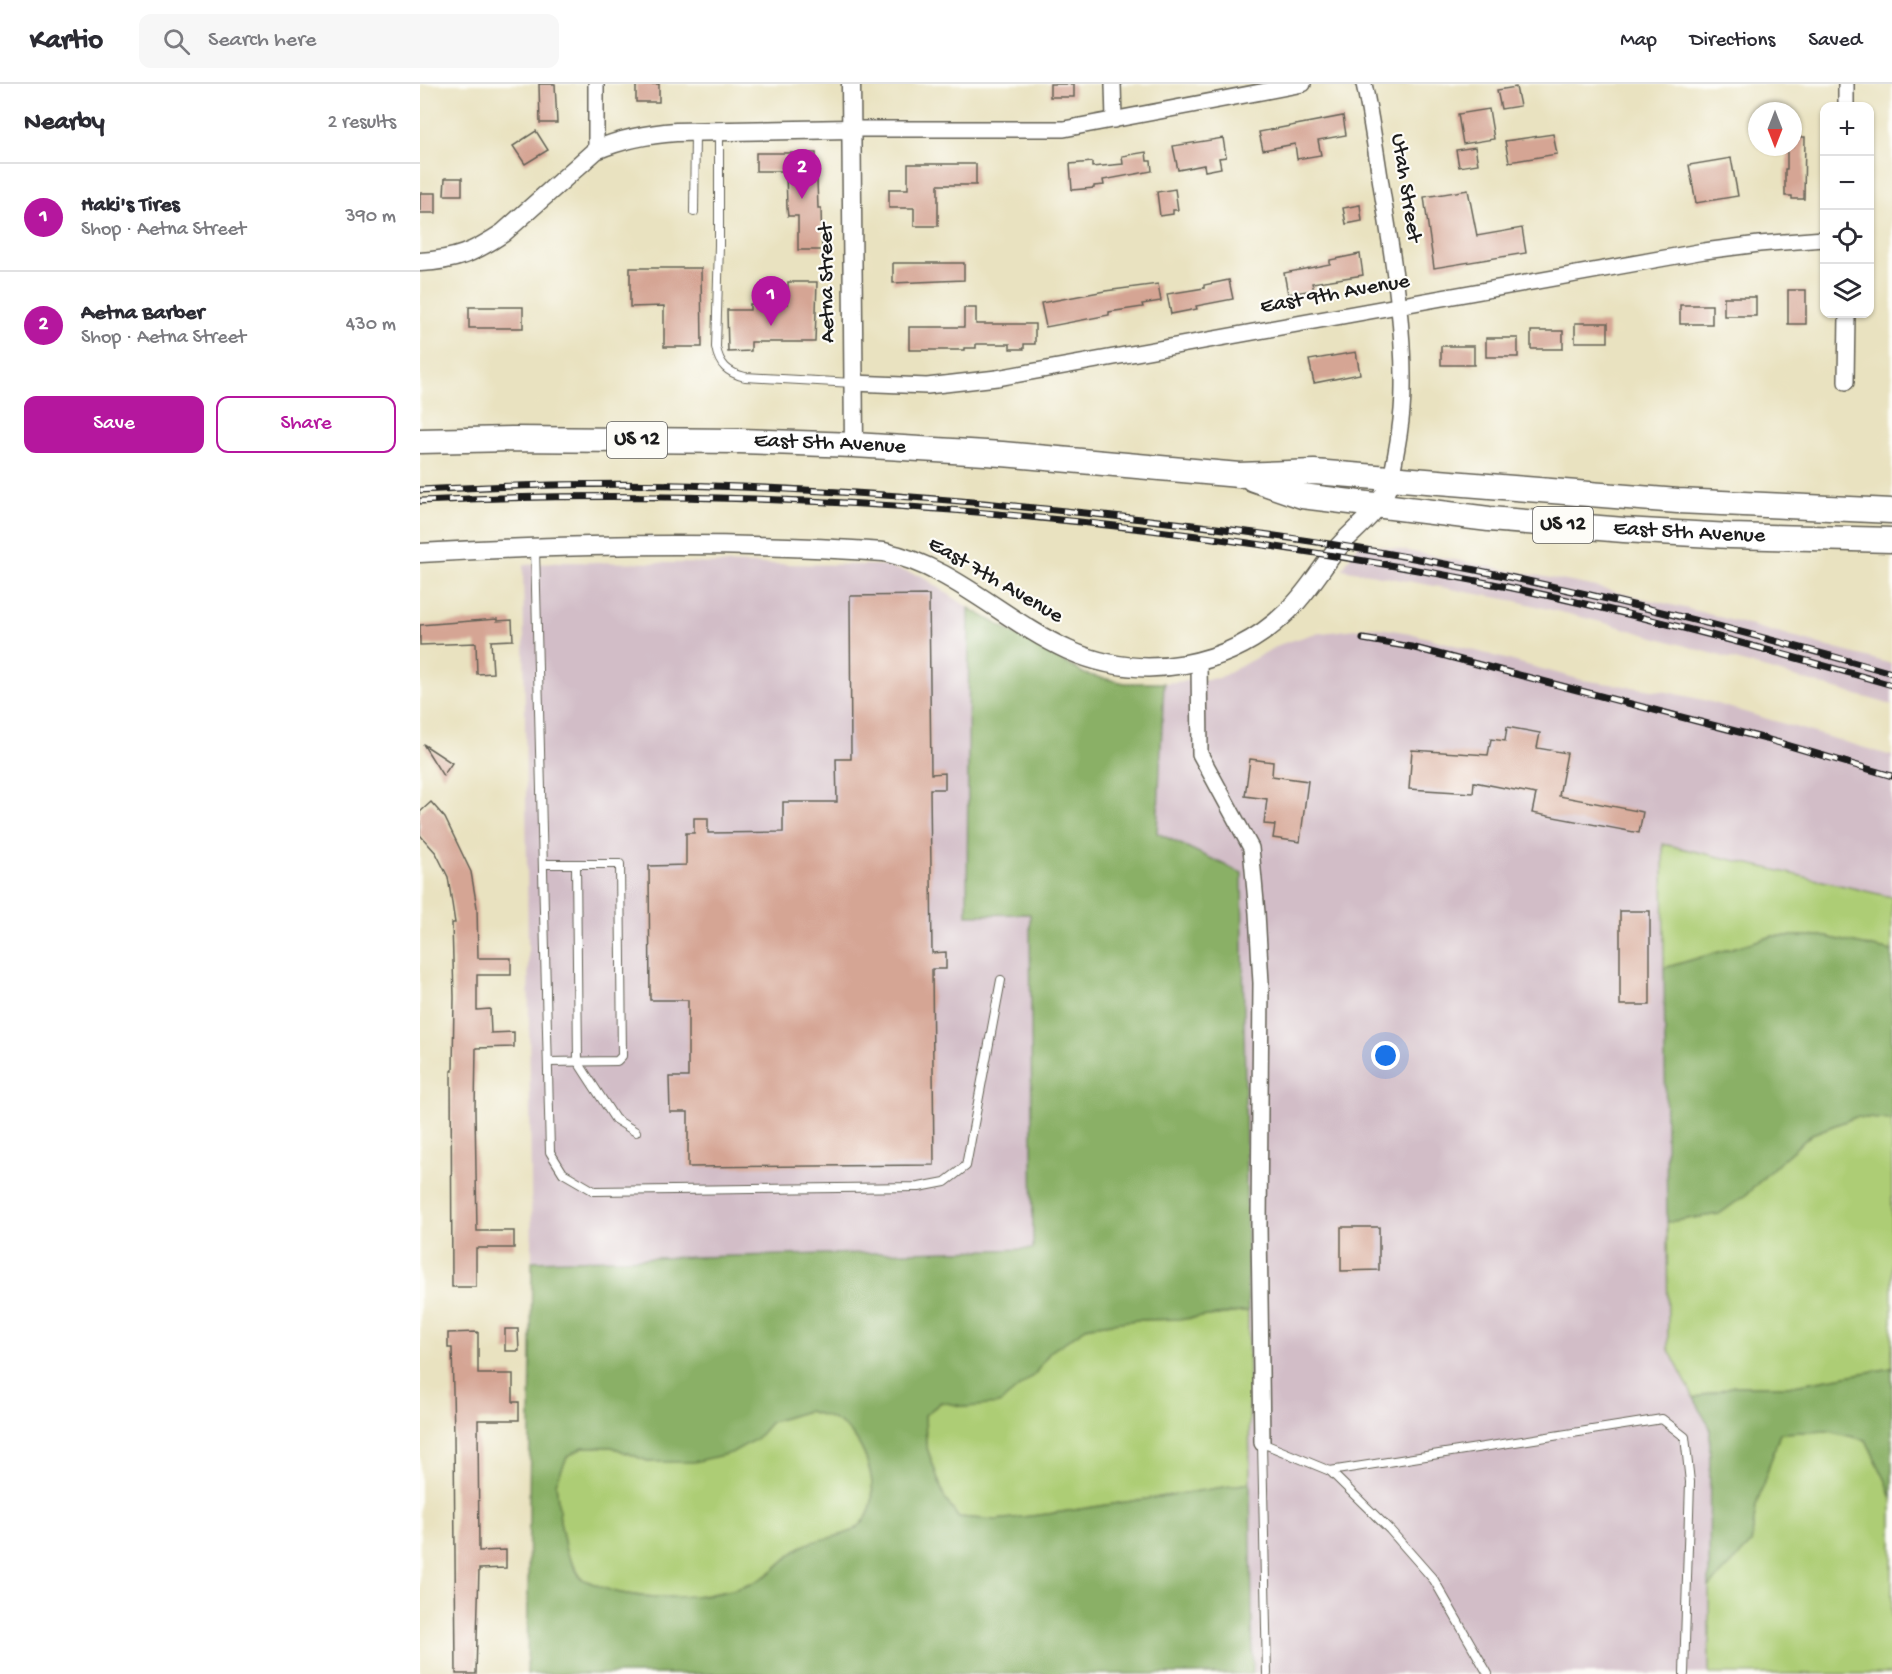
<!DOCTYPE html>
<html lang="en">
<head>
<meta charset="utf-8">
<style>
	body { margin:0; font-family:"Gochi Hand",sans-serif; background:#f7f7f7; color:#2b2b33 }
	.controls { position:absolute; right:18px; top:18px; display:grid; overflow:hidden; border-radius:12px; box-shadow:0 2px 4px #0004 }
	.controls button { width:54px; height:54px; display:grid; place-items:center; padding:0; border:0; border-bottom:2px solid #e1e1e2; background:#fff; color:#2b2b33; font:30px sans-serif }
	.compass { position:absolute; left:1328px; top:18px; width:54px; height:54px; border-radius:50%; background:#fff; box-shadow:0 2px 4px #0004; rotate:180deg }
	.you { position:absolute; left:966px; top:972px; width:21px; height:21px; margin:-15px; border:4px solid #fff; border-radius:50%; background:#1a73e8; box-shadow:0 0 0 9px #1a73e833 }
	.badge { display:grid; place-items:center; width:39px; height:39px; border-radius:50%; background:#b5179e; color:#fff; font-size:20px; font-weight:700 }
	.pin { position:absolute; translate:-50% -50px; filter:drop-shadow(0 2px 3px #0008) }
	.pin::after { content:''; position:absolute; top:32px; width:21px; height:18px; background:inherit; clip-path:polygon(0 0,100% 0,50% 100%) }
	.list { margin:0; padding:0; list-style:none }
	h2 { display:flex; justify-content:space-between; align-items:center; height:78px; margin:0; padding:0 24px; font-size:26px }
	h2 small { font-size:20px; font-weight:400; color:#7c7c81 }
	.list li { display:grid; grid-template-columns:39px 1fr auto; gap:18px; align-items:center; box-sizing:border-box; height:108px; padding:0 24px; border-top:2px solid #e1e1e2 }
	.list b { display:block; font-size:22px; white-space:nowrap }
	.list p { margin:0; font-size:20px; white-space:nowrap; color:#7c7c81 }
	.list em { font-size:20px; font-style:normal; color:#7c7c81 }
	.actions { display:flex; gap:12px; padding:18px 24px }
	.actions a { flex:1; padding:14px 0; border:2px solid #b5179e; border-radius:12px; text-align:center; font-size:21px; color:#b5179e }
	.actions .main { background:#b5179e; color:#fff }
	.icon { flex:none; width:33px; height:33px; fill:none; stroke:currentColor; stroke-width:2; stroke-linecap:round; stroke-linejoin:round }
	.map { position:relative; flex:none; width:1472px; height:1590px; overflow:hidden }
	header { display:flex; align-items:center; gap:36px; box-sizing:border-box; height:84px; padding:0 30px; background:#fff; border-bottom:2px solid #e1e1e2 }
	header strong { font-size:28px }
	nav { display:flex; gap:33px; margin-inline-start:auto; font-size:21px }
	.search { width:420px; height:54px; background:#f7f7f7; display:flex; align-items:center; gap:15px; box-sizing:border-box; padding:0 21px; border-radius:12px; color:#7c7c81; font-size:22px }
	main { display:flex }
	aside { flex:1; background:#fff }
	.map>svg:first-child { display:block }
	.industrial { fill:#d2bdc7 }
	.green { fill:#adcd74; stroke:#647448; stroke-width:1.5 }
	.forest { fill:#8ab066; stroke:#536641; stroke-width:1.5; fill-rule:evenodd }
	.building { fill:#d5a594 }
	.lines { fill:none; stroke-linecap:round; stroke-linejoin:round }
	.service-casing { stroke:#646155; stroke-width:10 }
	.minor-casing { stroke:#646155; stroke-width:18 }
	.tertiary-casing { stroke:#646155; stroke-width:21 }
	.primary-casing { stroke:#646155; stroke-width:27 }
	.service { stroke:#fff; stroke-width:8 }
	.minor { stroke:#fff; stroke-width:15 }
	.tertiary { stroke:#fff; stroke-width:18 }
	.primary { stroke:#fff; stroke-width:24 }
	.rail-casing { stroke:#1c1c1c; stroke-width:7 }
	.rail { stroke:#fdfcf7; stroke-width:4.5; stroke-dasharray:14; stroke-linecap:butt }
	.labels { text-anchor:middle; dominant-baseline:central; stroke-width:4.5; stroke-linejoin:round; paint-order:stroke }
	.shield { fill:#fdfcf7; stroke:#605f5e; stroke-width:1.5 }
	.shield-label { font-size:21px; font-weight:bold; fill:#1c1c1c }
	.street-label { font-size:22px; fill:#1c1c1c; stroke:#fdfcf7 }
</style>
</head>
<body>
<header>
<strong>Kartio</strong>
<div class="search"><svg class="icon" aria-label="search" viewBox="0 0 24 24"><circle cx="10" cy="10" r="6"/><path d="M15 15l6 6"/></svg>Search here</div>
<nav><a>Map</a><a>Directions</a><a>Saved</a></nav>
</header>
<main>
<aside>
<h2>Nearby<small>2 results</small></h2>
<ul class="list">
<li><span class="badge">1</span><div><b>Haki's Tires</b><p>Shop · Aetna Street</p></div><em>390 m</em></li>
<li><span class="badge">2</span><div><b>Aetna Barber</b><p>Shop · Aetna Street</p></div><em>430 m</em></li>
</ul>
<div class="actions"><a class="main">Save</a><a>Share</a></div>
</aside>
<div class="map">
<svg width="1472" height="1590" viewBox="0 0 1472 1590">
	<rect width="100%" height="100%" fill="#fdfcf7"/>
	<filter id="ink" filterUnits="userSpaceOnUse"><feTurbulence type="fractalNoise" baseFrequency=".0167" numOctaves="2"/><feDisplacementMap in="SourceGraphic" scale="12" xChannelSelector="R" yChannelSelector="G"/><feConvolveMatrix kernelMatrix="1 2 1 2 8 2 1 2 1" color-interpolation-filters="sRGB"/></filter>
	<filter id="wash" filterUnits="userSpaceOnUse"><feTurbulence type="fractalNoise" baseFrequency=".008" numOctaves="4" result="noise"/><feDisplacementMap in="SourceGraphic" scale="24" xChannelSelector="R" yChannelSelector="G"/><feGaussianBlur stdDeviation="1.35" result="paint"/><feColorMatrix in="noise" values="0 0 0 0 0 0 0 0 0 0 0 0 0 0 0 0 0 1.4 0 .05"/><feComposite in="paint" operator="in"/></filter>
	<g filter="url(#wash)">
		<rect width="100%" height="100%" fill="#e9e2c0"/>
		<!-- industrial -->
		<g class="industrial">
			<path d="M940,458L1167,501L1277,527L1472,580V621L1189,540L1096,517L922,485Z"/>
			<path d="M143,478L461,481L502,492L549,524L547,831L610,830L613,1165L112,1177L103,481Z"/>
			<path d="M953,543L990,549L1162,596L1247,608L1284,616L1472,672V813L1243,761L1248,1264L1290,1344L1289,1590H833L822,790L737,749L744,599L799,594L861,560L893,550Z"/>
		</g>
		<!-- green -->
		<g class="green">
			<path d="M1243,760L1472,813V867L1401,852H1353L1244,884Z"/>
			<path d="M1436,1033L1472,1036V1284L1368,1302H1314L1274,1314L1248,1264L1247,1138L1299,1130L1327,1110L1355,1082L1392,1050Z"/>
			<path d="M828,1227L830,1399L628,1430L576,1436L538,1433L525,1415L506,1361L505,1331L522,1318L547,1323L615,1290L630,1268L669,1242L716,1236L764,1235Z"/>
			<path d="M387,1327C404,1331 420,1336 431,1349C450,1371 464,1420 439,1442C424,1455 398,1453 383,1462C369,1470 358,1484 344,1493C310,1515 235,1517 196,1508C184,1505 173,1499 162,1495L146,1468L140,1437L136,1399L147,1373L163,1363H192L230,1378L335,1355L351,1338Z"/>
			<path d="M1408,1347L1446,1356L1467,1399L1472,1415V1590H1289V1503L1331,1460L1336,1422L1360,1349Z"/>
		</g>
		<!-- forest -->
		<g class="forest">
			<path d="M549,524L665,590L705,599H744L737,749L822,789L828,1227L764,1235L716,1236L669,1242L630,1268L615,1290L579,1320L547,1323L521,1318L505,1331L506,1361L525,1415L538,1433L576,1436L628,1430L830,1399L833,1590H107L112,1177L613,1165L610,830L547,831ZM387,1327C404,1331 420,1336 431,1349C450,1370 464,1420 439,1442C424,1455 398,1453 383,1462C369,1470 358,1484 344,1493C310,1515 235,1517 196,1508C184,1505 173,1499 161,1495L146,1468L140,1437L136,1399L147,1373L163,1363H192L230,1378H274L311,1369L336,1355L351,1338Z"/>
			<path d="M1353,852H1401L1472,867V1036L1436,1033L1392,1050L1355,1082L1327,1110L1299,1130L1247,1138L1244,884Z"/>
			<path d="M1472,1284V1415L1467,1399L1446,1356L1408,1347L1360,1349L1336,1422L1331,1460L1289,1503L1290,1344L1274,1314L1314,1302H1368Z"/>
		</g>
		<g id="blocks">
			<!-- building -->
			<g class="building">
				<path d="M119,0H135L137,39H120Z"/>
				<rect x="216" y="0" width="23" height="18"/>
				<rect x="630" y="0" width="24" height="13"/>
				<path d="M1096,3L1100,22L1081,25L1077,6Z"/>
				<path d="M1069,25L1074,55L1043,60L1038,30Z"/>
				<path d="M923,32L926,51L898,56L901,71L877,75L875,60L843,66L839,48Z"/>
				<path d="M116,47L128,66L105,80L93,62Z"/>
				<path d="M1133,50L1137,70L1089,78L1085,57Z"/>
				<path d="M1373,53H1385L1384,115H1372V112H1365V85H1367V63H1373Z"/>
				<path d="M803,54L806,73L799,74L801,84L785,87L784,81L758,86L753,62Z"/>
				<path d="M1055,63L1058,80L1039,83L1036,66Z"/>
				<path d="M726,68L727,77H731L732,87L683,96L684,101L674,102V104L652,106L650,80L672,78V83L703,80L702,72Z"/>
				<path d="M336,69H396L398,124H401L402,166H378V132H368L367,124L366,87H336Z"/>
				<path d="M1311,74L1318,112L1276,119L1269,81Z"/>
				<path d="M488,80H556V101H518V142H494V124H469V105H488Z"/>
				<path d="M25,94H42V111H24Z"/>
				<path d="M755,105L758,126H753V130L740,132L737,108Z"/>
				<path d="M1048,106L1057,152L1102,144L1106,169L1014,184L1004,113Z"/>
				<rect x="0" y="109" width="16" height="20"/>
				<path d="M940,121L942,137L926,140L923,124Z"/>
				<path d="M940,170L943,191L892,199L894,206L868,210L864,189L910,180V176Z"/>
				<path d="M473,179H544V196L473,199Z"/>
				<path d="M210,184H281L282,263H244V222L210,223Z"/>
				<path d="M809,196L813,215L776,222L777,225L751,230L747,210L784,204V201Z"/>
				<path d="M368,198H397L395,258H331V267L308,268L307,226H330V220H368Z"/>
				<path d="M738,200L741,217L722,220L723,223L689,228V231L626,243L621,219L685,207Z"/>
				<rect x="1368" y="206" width="18" height="34"/>
				<rect x="1304" y="213" width="32" height="19"/>
				<rect x="1260" y="221" width="32" height="19"/>
				<rect x="49" y="223" width="54" height="21"/>
				<path d="M544,224H556V240H615V260H604V265H590V260H556V264H544V266H489V243H544Z"/>
				<rect x="1155" y="239" width="33" height="19"/>
				<rect x="1111" y="247" width="32" height="18"/>
				<rect x="1066" y="254" width="32" height="19"/>
				<rect x="1021" y="262" width="33" height="19"/>
				<path d="M936,268L940,290L894,299L889,276Z"/>
				<path d="M509,511L511,690L525,689V705H510L512,869L526,868V885H512L514,1081L268,1083V1028H250L249,993H268V916H230L229,782L266,781V749H274V734H288V749L363,748V718H417L416,675H431L430,512Z"/>
				<path d="M77,535V537L92,536L93,556L71,557L73,589L57,590L56,559L0,561V541Z"/>
				<path d="M1087,643L1120,649L1117,664L1147,669L1139,712L1223,728L1219,749L1112,729L1116,710L1054,698L1053,709L989,705L992,666L1068,671L1071,655L1085,657Z"/>
				<path d="M3,660L32,679L23,692Z"/>
				<path d="M830,675L853,678L852,692L888,697L880,758L853,754L855,741L844,740L847,715L825,712Z"/>
				<path d="M11,718L25,734L51,788L57,823L58,874H91V891H57V926L70,925L71,949L94,948V963L56,964L55,1026L57,1147H94V1164H56V1203H32L31,987H33L34,913L32,839H35L28,793L16,769L0,751V728Z"/>
				<rect x="1200" y="827" width="30" height="94"/>
				<path d="M921,1143H959V1186L921,1187Z"/>
				<path d="M85,1245H98L99,1267H85Z"/>
				<path d="M58,1248V1290H93V1318H99V1336H58L59,1467L86,1466V1484L59,1485L56,1590H36L34,1351L32,1264H28V1249Z"/>
			</g>
		</g>
	</g>
	<g filter="url(#ink)">
		<use href="#blocks" fill-opacity="0" stroke="#646155" stroke-width="1.5"/>
		<g class="lines">
			<!-- service casing -->
			<g class="service-casing">
				<g id="service">
					<path d="M299,47V161L296,263C299,281 308,289 325,293L433,299"/>
					<path d="M274,128L275,49"/>
					<path d="M115,465L130,1068L143,1089L174,1107L499,1103L525,1098L546,1082L581,896"/>
					<path d="M124,780H200L202,972L197,977L128,978"/>
					<path d="M156,780L158,978L195,1035L216,1048"/>
					<path d="M910,1387L970,1446L1014,1496L1068,1590"/>
					<path d="M847,1590L842,1359L910,1387L1242,1335L1265,1353L1270,1398L1264,1590"/>
				</g>
			</g>
			<!-- minor casing -->
			<g class="minor-casing">
				<g id="minor">
					<path d="M176,0V66"/>
					<path d="M693,0L694,36"/>
					<path d="M944,0C952,37 957,75 963,113C973,176 984,240 983,304C983,334 977,365 971,395"/>
					<path d="M1426,0V22"/>
					<path d="M430,45H644L883,0"/>
					<path d="M1426,298L1427,230"/>
					<path d="M433,299L507,302L577,294L1284,167L1339,160L1404,155"/>
					<path d="M779,578L780,670L831,764L837,829L841,899L839,1142L842,1359"/>
				</g>
			</g>
			<!-- tertiary casing -->
			<g class="tertiary-casing">
				<g id="tertiary">
					<path d="M431,0L434,361"/>
					<path d="M0,178C36,176 53,169 83,149L176,66C202,55 228,50 256,48L430,45"/>
					<path d="M0,469C154,460 310,457 464,468C534,483 584,537 648,566C722,599 810,584 868,527C887,509 900,486 916,466C928,451 945,439 957,423C963,415 967,404 971,395"/>
				</g>
			</g>
			<!-- primary casing -->
			<g class="primary-casing">
				<g id="primary">
					<path id="s1" d="M0,357L92,355L320,357L434,361L582,370L819,391L894,388L1258,417L1472,427"/>
					<path id="s2" d="M833,395L882,412L1069,435L1204,446L1310,452L1472,456"/>
				</g>
			</g>
			<!-- service -->
			<use href="#service" class="service"/>
			<!-- minor -->
			<use href="#minor" class="minor"/>
			<!-- tertiary -->
			<use href="#tertiary" class="tertiary"/>
			<!-- primary -->
			<use href="#primary" class="primary"/>
			<!-- rail casing -->
			<g class="rail-casing">
				<g id="rail">
					<path d="M0,406C97,401 195,398 292,402C417,406 541,416 665,429C803,443 944,462 1080,491C1212,519 1342,552 1472,589"/>
					<path d="M0,417C356,400 723,432 1073,500C1207,527 1340,563 1472,601"/>
					<path d="M943,555L991,563L1346,655L1472,692"/>
				</g>
			</g>
			<!-- rail -->
			<use href="#rail" class="rail"/>
		</g>
	</g>
	<g class="labels">
		<!-- shield labels -->
		<g class="shield">
			<rect x="187" y="338" width="60" height="36" rx="4.5"/>
			<rect x="1113" y="423" width="60" height="36" rx="4.5"/>
		</g>
		<g class="shield-label">
			<text x="217" y="356">US 12</text>
			<text x="1143" y="441">US 12</text>
		</g>
		<!-- street labels -->
		<g class="street-label">
			<text transform="translate(985 104) rotate(81)">Utah Street</text>
			<text transform="translate(408 199) rotate(-91)">Aetna Street</text>
			<text transform="translate(915 211) rotate(-10)">East 9th Avenue</text>
			<text stroke="none"><textPath href="#s1" startOffset="410">East 5th Avenue</textPath></text>
			<text stroke="none"><textPath href="#s2" startOffset="441">East 5th Avenue</textPath></text>
			<text transform="translate(575 497) rotate(30)">East 7th Avenue</text>
		</g>
	</g>
</svg>
<div class="controls">
<button>+</button>
<button>−</button>
<button><svg class="icon" aria-label="locate" viewBox="0 0 24 24"><circle cx="12" cy="12" r="6"/><path d="M12 2v4M12 18v4M2 12h4M18 12h4"/></svg></button>
<button><svg class="icon" aria-label="layers" viewBox="0 0 24 24"><path d="M12 4l9 5-9 5-9-5zM3 14l9 5 9-5"/></svg></button>
</div>
<svg class="compass" viewBox="-18 -18 36 36"><path d="M0-13l5 13h-10z" fill="#e53935"/><path d="M0 13l5-13h-10z" fill="#7c7c81"/></svg>
<div class="you"></div>
<div class="pin badge" style="left:351px;top:242px">1</div>
<div class="pin badge" style="left:382px;top:115px">2</div>
</div>
</main>
</body>
</html>
